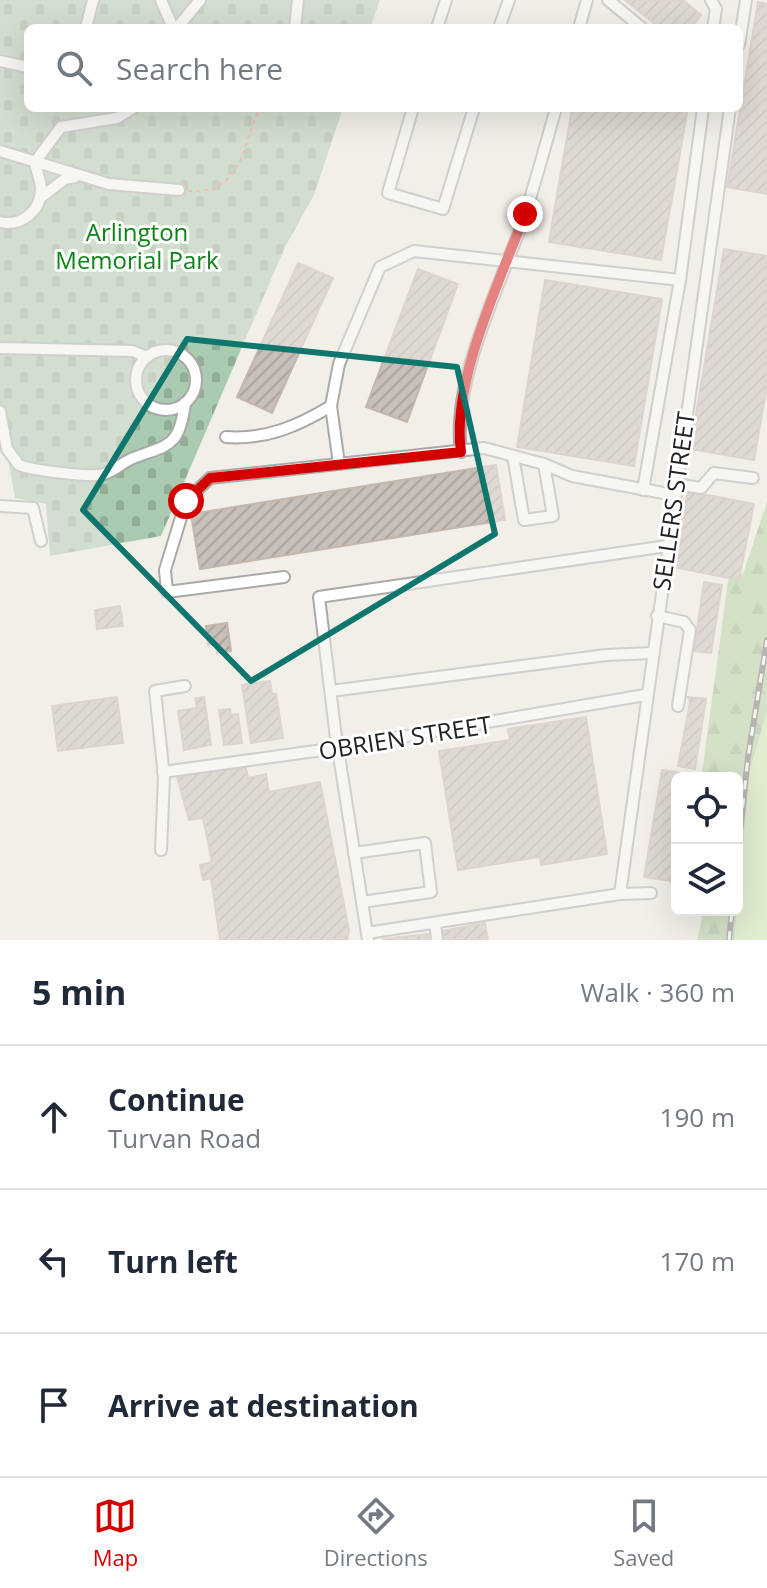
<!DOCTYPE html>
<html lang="en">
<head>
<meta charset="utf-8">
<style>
	body { margin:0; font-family:"Open Sans",sans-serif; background:#f2f2f3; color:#1f2937 }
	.controls { position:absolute; right:24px; bottom:24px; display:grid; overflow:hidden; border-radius:12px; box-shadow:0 8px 32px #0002 }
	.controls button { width:72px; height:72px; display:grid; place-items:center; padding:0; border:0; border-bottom:2px solid #e0e1e3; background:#fff; color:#1f2937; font:40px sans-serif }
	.stop { position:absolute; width:24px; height:24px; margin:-18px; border:6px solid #d40000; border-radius:50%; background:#fff }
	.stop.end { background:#d40000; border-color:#fff; box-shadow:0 2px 8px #0008 }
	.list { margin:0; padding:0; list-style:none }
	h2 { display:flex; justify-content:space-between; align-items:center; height:104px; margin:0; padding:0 32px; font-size:34px }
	h2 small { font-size:26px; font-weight:400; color:#747a83 }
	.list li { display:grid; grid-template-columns:52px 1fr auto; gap:24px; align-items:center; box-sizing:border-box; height:144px; padding:0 32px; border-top:2px solid #e0e1e3 }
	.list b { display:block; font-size:30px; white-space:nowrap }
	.list p { margin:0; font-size:26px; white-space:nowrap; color:#747a83 }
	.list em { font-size:26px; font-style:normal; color:#747a83 }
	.icon { flex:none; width:44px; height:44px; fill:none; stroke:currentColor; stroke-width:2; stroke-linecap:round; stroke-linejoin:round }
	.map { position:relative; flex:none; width:767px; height:940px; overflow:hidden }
	.search { position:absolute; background:#fff; box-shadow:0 8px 32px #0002; left:24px; right:24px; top:24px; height:88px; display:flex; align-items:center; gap:20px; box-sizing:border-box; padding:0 28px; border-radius:12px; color:#747a83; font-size:30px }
	.sheet { height:536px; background:#fff }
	nav { display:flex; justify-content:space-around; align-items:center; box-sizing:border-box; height:112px; border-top:2px solid #e0e1e3; background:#fff; font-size:22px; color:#747a83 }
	nav a { display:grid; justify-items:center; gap:4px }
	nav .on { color:#d40000 }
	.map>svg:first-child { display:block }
	.grass { fill:#cdebb0 }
	.forest { fill:url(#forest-firs) }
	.cemetery { fill:url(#cemetery-stones) }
	.building { fill:url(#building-hatch); stroke:#c4b6ab; stroke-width:2 }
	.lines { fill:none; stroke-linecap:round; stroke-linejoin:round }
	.minor-casing { stroke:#a9a9a9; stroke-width:14 }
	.path { stroke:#fa8072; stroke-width:2; stroke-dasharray:4 4; stroke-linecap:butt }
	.minor { stroke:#fff; stroke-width:10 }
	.rail-casing { stroke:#707070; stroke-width:6 }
	.rail { stroke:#fff; stroke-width:3; stroke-dasharray:9; stroke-linecap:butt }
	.route { stroke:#d40000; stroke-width:10 }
	.marked { fill:none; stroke:#0f766e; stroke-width:6; stroke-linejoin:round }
	.labels { text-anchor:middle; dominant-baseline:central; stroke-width:6; stroke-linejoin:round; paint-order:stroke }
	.park-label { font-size:24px; fill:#0c8416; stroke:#fff }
	.street-label { font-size:24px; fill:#222; stroke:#fff }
</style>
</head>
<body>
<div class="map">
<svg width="767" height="940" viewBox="0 0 767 940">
	<defs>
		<pattern id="forest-firs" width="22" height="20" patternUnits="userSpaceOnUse" patternTransform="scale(2)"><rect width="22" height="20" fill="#add19e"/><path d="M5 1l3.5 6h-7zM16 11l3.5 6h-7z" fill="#95b388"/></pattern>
		<pattern id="cemetery-stones" width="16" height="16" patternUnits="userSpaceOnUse" patternTransform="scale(2)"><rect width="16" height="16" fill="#aacbaf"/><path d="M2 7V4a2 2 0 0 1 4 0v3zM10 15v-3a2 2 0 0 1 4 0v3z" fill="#92ae96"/></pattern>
		<pattern id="building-hatch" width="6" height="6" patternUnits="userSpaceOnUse" patternTransform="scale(2)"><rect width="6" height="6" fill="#c7bfb8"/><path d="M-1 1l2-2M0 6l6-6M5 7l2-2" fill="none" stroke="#aba49e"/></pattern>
	</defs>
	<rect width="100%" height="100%" fill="#f2efe9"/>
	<!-- grass -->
	<path class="grass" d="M767,711V940H734L750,770Z"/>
	<!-- forest -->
	<g class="forest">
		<path d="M767,502V711L750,770L737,910V778H718L702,773L729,574H743Z"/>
		<path d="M696,910H737L734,940H697L702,918Z"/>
	</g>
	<!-- cemetery -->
	<path class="cemetery" d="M0,0H380L370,28H28V108H343L314,195L285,247L161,536L50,556L46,504L15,498L0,416Z"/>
	<!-- building -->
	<g class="building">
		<path d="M625,0H683L701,15L691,28H660Z"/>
		<path d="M758,2L767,4V194L727,187Z"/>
		<path d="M572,108H688L661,260L549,242Z"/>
		<path d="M724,249L767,256V386L754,460L690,449Z"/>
		<path d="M298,263L333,278L272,413L237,397Z"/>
		<path d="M418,269L458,284L407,422L366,407Z"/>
		<path d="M545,280L662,299L634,466L517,447Z"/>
		<path d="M496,465L505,520L200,569L191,514Z"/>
		<path d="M688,491L754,504L739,580L673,567Z"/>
		<path d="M704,582L722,585L711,653L694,651Z"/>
		<path d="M120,606L123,626L97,629L95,610Z"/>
		<path d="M227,623L231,651L217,653L216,644L208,645L206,626Z"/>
		<path d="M270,681L272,694H276L283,738L251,743L242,685Z"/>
		<path d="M117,697L123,743L58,751L52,706Z"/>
		<path d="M204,697L211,745L184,750L178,711L197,708L195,698Z"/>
		<path d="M688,697L706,699L695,769L678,766L690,702Z"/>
		<path d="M230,709L231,715L238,714L242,743L224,745L219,710Z"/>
		<path d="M586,717L607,854L541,865L540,857L458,870L439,751L510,740L508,729Z"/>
		<path d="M245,764L248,778L266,774L269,792L320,782L349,930L347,940H220L211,878L203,880L200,865L212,862L203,818L189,820L177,777Z"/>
		<path d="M662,770L713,778H677V882L644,877Z"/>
		<path d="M485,923L488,940H444L442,931Z"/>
		<path d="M428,934V940H384V939Z"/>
	</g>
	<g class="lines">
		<!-- minor casing -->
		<g class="minor-casing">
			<g id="minor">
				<path d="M161,0L173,28"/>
				<path d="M608,0L642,28"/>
				<path d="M711,0L716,9L713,28"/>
				<path d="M86,28L93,0"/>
				<path d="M177,28L200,0"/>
				<path d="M295,28L298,0"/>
				<path d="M437,28L446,0"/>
				<path d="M499,28L509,0"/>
				<path d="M579,28L587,0"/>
				<path d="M739,45L746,0"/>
				<path d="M0,61L28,67"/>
				<path d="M413,108L388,193L443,209L474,108"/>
				<path d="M0,151L109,184L179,190"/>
				<path d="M40,198L65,179L75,177"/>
				<path d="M0,222C21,227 41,211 41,189C41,180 36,171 35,162L61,127L117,118L133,108"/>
				<path d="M0,348L133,351L147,357"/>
				<circle cx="166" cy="380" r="30"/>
				<path d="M0,411L7,449L19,465C31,470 91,478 104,474C114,471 122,463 131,459C167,444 179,450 185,403"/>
				<path d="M226,437C266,440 298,426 331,406"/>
				<path d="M461,452C451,379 501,285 525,215C536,180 546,144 556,108"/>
				<path d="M513,456L524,520L553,516L544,464"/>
				<path d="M339,464L331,406L339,364L380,267L414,251L680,280"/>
				<path d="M675,484L701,488L714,473L753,478"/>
				<path d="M643,490L680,280L703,108"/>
				<path d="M0,506L33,508L41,541"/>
				<path d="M284,577L167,592L165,570L186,501L210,478L484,448L544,464L572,476L674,495"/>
				<path d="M657,616L684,622L690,630L678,706"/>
				<path d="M331,691L606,655L652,653"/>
				<path d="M163,772L337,748L645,695"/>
				<path d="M161,850L164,777L155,691L185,686"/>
				<path d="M354,853L425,843L431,892L362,902"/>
				<path d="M620,894L730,108"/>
				<path d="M435,923L437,940"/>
				<path d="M367,933L620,894L651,893"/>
				<path d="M368,940L335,730L319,597L667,546"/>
			</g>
		</g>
		<!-- path -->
		<path class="path" d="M188,191C245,193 240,148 260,108"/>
		<!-- minor -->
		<use href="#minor" class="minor"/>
		<!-- rail casing -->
		<g class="rail-casing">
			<g id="rail">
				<path d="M737,861L748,757L767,640"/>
				<path d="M729,940L732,910"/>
			</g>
		</g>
		<!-- rail -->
		<use href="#rail" class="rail"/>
	</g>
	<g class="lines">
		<!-- route -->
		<path class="route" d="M186,501L210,478L461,452C451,382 500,281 525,214"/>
	</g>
	<!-- marked area -->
	<path d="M0 0H767V940H0ZM187,339L457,367L495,534L251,681L83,510Z" fill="#f2efe9" fill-opacity=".55" fill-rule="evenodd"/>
	<path class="marked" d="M187,339L457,367L495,534L251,681L83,510Z"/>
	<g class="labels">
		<!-- park labels -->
		<g class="park-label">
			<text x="137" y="231">Arlington<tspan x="137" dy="28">Memorial Park</tspan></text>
		</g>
		<!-- street labels -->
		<g class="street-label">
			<text transform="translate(673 501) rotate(-82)">SELLERS STREET</text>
			<text transform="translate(405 737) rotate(-9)">OBRIEN STREET</text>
		</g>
	</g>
</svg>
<div class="controls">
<button><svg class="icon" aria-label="locate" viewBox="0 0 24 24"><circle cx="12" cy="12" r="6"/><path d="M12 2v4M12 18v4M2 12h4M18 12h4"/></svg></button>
<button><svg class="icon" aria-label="layers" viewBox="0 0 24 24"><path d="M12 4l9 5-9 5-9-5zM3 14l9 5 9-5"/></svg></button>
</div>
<div class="stop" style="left:186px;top:501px"></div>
<div class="stop end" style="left:525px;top:214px"></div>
<div class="search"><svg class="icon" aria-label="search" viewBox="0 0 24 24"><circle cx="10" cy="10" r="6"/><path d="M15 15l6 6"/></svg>Search here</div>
</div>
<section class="sheet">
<h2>5 min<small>Walk · 360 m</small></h2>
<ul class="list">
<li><svg class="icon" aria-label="ahead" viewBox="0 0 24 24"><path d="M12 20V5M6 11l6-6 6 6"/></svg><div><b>Continue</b><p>Turvan Road</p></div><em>190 m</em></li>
<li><svg class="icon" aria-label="left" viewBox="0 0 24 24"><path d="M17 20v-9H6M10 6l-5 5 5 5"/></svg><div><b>Turn left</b></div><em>170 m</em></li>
<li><svg class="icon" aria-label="arrive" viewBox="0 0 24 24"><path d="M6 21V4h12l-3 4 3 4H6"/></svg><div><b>Arrive at destination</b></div></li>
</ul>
</section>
<nav>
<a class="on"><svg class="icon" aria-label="map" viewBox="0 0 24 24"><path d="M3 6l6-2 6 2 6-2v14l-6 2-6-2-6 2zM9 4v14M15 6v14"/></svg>Map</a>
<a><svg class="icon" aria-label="directions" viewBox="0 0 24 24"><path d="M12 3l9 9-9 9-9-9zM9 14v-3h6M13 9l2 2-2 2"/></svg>Directions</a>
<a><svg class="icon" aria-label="saved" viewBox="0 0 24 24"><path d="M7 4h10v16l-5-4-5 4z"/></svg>Saved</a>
</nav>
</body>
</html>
